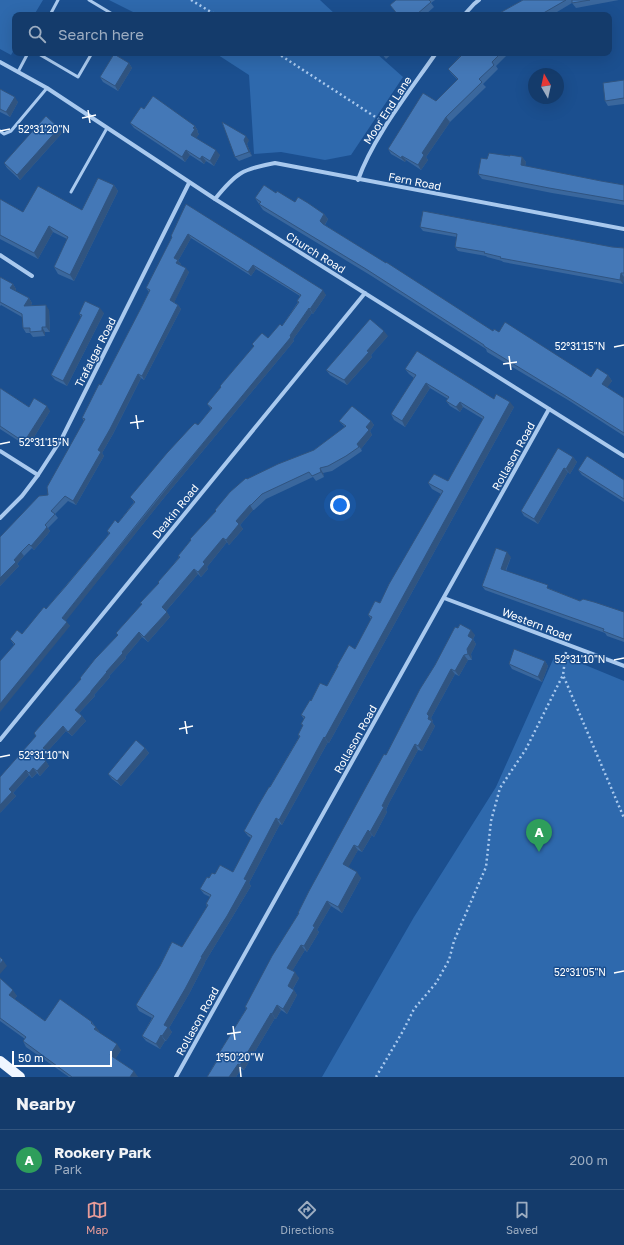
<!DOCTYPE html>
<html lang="en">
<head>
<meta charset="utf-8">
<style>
	body { margin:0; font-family:"Golos Text",sans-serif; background:#1d4271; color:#f1f3f6 }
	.compass { position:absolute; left:528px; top:68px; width:36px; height:36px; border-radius:50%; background:#143b6b; box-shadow:0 4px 16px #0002; rotate:351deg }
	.scale { position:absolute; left:12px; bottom:10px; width:100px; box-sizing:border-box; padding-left:4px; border:2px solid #fff; border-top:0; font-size:11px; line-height:14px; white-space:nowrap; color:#fff; -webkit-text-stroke:3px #1b4f8f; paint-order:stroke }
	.you { position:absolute; left:340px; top:505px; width:14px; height:14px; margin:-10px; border:3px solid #fff; border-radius:50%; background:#1a73e8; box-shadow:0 0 0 6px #1a73e833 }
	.badge { display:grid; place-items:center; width:26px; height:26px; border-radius:50%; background:#e69b98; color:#fff; font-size:13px; font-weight:700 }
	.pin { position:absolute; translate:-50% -33px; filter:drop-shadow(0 1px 2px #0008) }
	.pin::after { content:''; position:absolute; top:21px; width:14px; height:12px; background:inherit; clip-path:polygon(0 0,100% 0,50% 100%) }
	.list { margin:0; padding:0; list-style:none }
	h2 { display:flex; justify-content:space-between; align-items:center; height:52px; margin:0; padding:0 16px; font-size:17px }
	h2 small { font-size:13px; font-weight:400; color:#9dadc1 }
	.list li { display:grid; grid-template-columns:26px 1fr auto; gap:12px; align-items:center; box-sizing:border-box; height:60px; padding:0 16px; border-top:1px solid #33557e }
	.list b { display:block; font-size:15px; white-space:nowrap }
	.list p { margin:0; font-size:13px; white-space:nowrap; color:#9dadc1 }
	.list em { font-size:13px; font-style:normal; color:#9dadc1 }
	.icon { flex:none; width:22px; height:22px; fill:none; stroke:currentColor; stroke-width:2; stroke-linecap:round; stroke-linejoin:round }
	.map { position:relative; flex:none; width:624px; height:1077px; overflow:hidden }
	.search { position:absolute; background:#143b6b; box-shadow:0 4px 16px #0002; left:12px; right:12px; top:12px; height:44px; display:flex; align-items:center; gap:10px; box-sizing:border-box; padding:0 14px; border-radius:8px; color:#9dadc1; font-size:15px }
	.sheet { height:112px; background:#143b6b }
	nav { display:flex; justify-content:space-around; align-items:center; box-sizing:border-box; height:56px; border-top:1px solid #33557e; background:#143b6b; font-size:11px; color:#9dadc1 }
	nav a { display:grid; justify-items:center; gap:2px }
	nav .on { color:#e69b98 }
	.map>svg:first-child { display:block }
	.green { fill:#2e69ad }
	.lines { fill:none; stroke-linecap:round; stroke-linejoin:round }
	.path { stroke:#a9c9ee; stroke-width:2.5; stroke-dasharray:2 3; stroke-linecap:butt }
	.lane { stroke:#a9c9ee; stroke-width:3 }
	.street { stroke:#a9c9ee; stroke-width:4 }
	.primary { stroke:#f0f6ff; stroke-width:10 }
	.wall { fill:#3a679d }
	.shaded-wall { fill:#305480 }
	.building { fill:#4478b7; stroke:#305480 }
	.ticks { fill:none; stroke:#fff; stroke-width:1.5 }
	.labels { text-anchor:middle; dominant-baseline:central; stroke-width:3; stroke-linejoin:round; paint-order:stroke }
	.street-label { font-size:11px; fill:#fff; stroke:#1b4f8f }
	.ticks-label { font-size:10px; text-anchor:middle; fill:#fff; stroke:#1b4f8f; stroke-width:3; stroke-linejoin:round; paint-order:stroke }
</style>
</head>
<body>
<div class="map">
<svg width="624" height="1077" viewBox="0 0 624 1077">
	<rect width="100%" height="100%" fill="#1b4f8f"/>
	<!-- green -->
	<g class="green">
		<path d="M0,0H43L34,15H15V48L11,55L0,49Z"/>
		<path d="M109,0H320L336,15H139Z"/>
		<path d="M215,53H376L403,77L351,155L325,160L281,152L254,154L249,75Z"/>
		<path d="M556,653L624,681V1077H322L414,917L496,787Z"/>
	</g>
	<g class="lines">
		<!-- path -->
		<g class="path">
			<path d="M191,0L216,15"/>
			<path d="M277,53L380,120"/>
			<path d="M566,652L563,675L624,818"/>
			<path d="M376,1077L403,1031L414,1009L436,983L449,960L454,941L486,867L491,821L500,788L526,749L563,675"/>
		</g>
		<!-- lane -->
		<g class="lane">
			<path d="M89,0L114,15"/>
			<path d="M50,15L58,0"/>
			<path d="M37,53L78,77L92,53"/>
			<path d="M18,72L28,53"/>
			<path d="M0,131L4,134L11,131L47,88"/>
			<path d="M71,192L107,128"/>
		</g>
		<!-- street -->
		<g class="street">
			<path d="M464,15L474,4L479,0"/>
			<path d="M0,62L47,88L215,199L624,456"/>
			<path d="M358,180C373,137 410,91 436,53"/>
			<path d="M215,199C236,173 242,169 275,163L624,229"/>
			<path d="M0,255L32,276"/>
			<path d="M0,451L38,475"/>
			<path d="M0,518L22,496L38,475L62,438L189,183"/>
			<path d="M444,598L624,666"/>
			<path d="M0,740L365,293"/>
			<path d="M176,1077L549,409"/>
		</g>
		<!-- primary -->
		<path class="primary" d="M0,1061L20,1077"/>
	</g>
	<!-- wall -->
	<g class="wall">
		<path d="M396,0H435L431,3L434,7L425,15H398L390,5Z"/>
		<path d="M523,0H619L576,8L572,3L552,15H496Z"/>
		<path d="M381,53H393L386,59Z"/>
		<path d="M461,53H509L496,66L498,69L483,84L486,87L450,122L426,157L428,160L421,170L406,160L405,162L391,154L388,149L458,80L451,73L448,69L462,54Z"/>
		<path d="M129,63L132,68L118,91L103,82L100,77Z"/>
		<path d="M624,80V104L608,106L605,101Z"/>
		<path d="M0,89L18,102L10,117L0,112Z"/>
		<path d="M144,109L195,126L198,131L197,132L199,134L196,138L220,155L214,166L206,161L204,164L190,155L185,162L134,128L130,123Z"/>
		<path d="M62,133L20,180L7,168L4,163Z"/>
		<path d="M249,140L247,144L252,156L239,161L235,157Z"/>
		<path d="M522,157L526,162L525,166L601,181L624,185V205L552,193L482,179L478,174L487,159Z"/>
		<path d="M114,185L118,191L74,281L58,274L54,267L67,239L53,232L38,259L0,239V199L23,212L82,210Z"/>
		<path d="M276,193L295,202L324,214L328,219L325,225L493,331L499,332L591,377L608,375L612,381L607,387L624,398V436L568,400L487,352L486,349L370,275L263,210L255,198Z"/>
		<path d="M186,204L326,295L313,314L312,313L294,338L293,340L294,341L163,499L65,621L70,626L14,645L10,639L22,634L46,609L109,534L107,531L118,523L134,502L130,497L198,425L211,409L207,404L221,388L220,386L254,346L252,344L268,338L282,326L298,302L297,301L300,296L256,269L251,276L191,238L178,261L181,264L180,265L189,272L174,302L178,305L181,309L144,380L141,378L113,434L102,453L104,456L76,505L68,501L55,514L58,518L48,528L50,531L47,535L34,550L32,548L24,556L17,564L19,566L0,586V537L48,495L84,421L82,418L101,385L141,308L149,292L146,288L172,237L171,236Z"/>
		<path d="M420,227L624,248V277L623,284L503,262L502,261L487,257L486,256L458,251L455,247L457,237L423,231Z"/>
		<path d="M0,277L13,284L16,289L15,291L29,298L32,303L31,305L49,310L50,332H45V336L33,337L30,333H26L23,328L22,317L1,305L0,306Z"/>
		<path d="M104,313L67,386L55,380L51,375L81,317L79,314Z"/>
		<path d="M388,336L371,355L372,357L347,385L330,375L326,370Z"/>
		<path d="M405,369L494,399L514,407L329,743L328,742L282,825L280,824L249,883L251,886L230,921L205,962V963L189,994L169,1028L172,1032L166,1041H165L160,1049L146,1041L142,1036L152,1018L139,1011L136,1005L182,947L207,907L206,904L210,897L204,894L200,889L209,878L215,874L233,872L251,838L248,836L244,831L299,737L298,735L303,726L301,724L304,719L301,715L311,701L327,686L337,667V666L355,649L371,619L368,615L380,603L441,494L432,489L428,483L448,481L483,419L463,407L460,412L450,406L446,401L448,399L430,388L405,427L394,420L391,414L414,378L409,374Z"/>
		<path d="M0,388L29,407L50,411L28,447L0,429Z"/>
		<path d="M339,421H371L374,425L370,431L372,435L361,449L362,451L349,460L332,471L323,473L324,477L316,481L313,477L266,499L254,510H253L240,525L243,529L229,545L227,542L207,567L208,569L201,577L198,574L166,611L170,617L148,642L142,637L125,657L126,658L109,676L110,677L94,695L95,696L79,713L82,716L86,721L72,736L66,731L47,752L49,755L45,760L49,766L40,776L37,773L32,778L29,775L13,793L16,796L0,813L36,736L34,733L118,636L116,633L142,605L140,603L159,583L179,557L178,556L191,540L190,539L216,511L215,510L247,479L314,450L345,427Z"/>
		<path d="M573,457L577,462L570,474L568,472L538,524L524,516L521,511Z"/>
		<path d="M578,470L624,480V502L582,475Z"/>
		<path d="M511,557L506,571L580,601L624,612V642L607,636L605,633L485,590L482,586Z"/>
		<path d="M458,628L475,635L473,639L476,644L471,654L472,660H468L459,676L455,674L431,718L433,721L432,722L435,726L422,751L418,750L389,803L386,810L387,812L374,837L372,835L362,852L358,850L348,867L361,878L342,913L331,906L317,930L319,932L307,952L305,950L292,971L299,978L293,989L297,995L287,1014L281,1010L276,1019L275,1018L244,1070L241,1069L236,1077H207L220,1054L219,1053L246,1009L245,1007L298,914V913L386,755Z"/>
		<path d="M545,661L548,666L542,682L512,669L509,664Z"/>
		<path d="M145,748L149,753L121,786L112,779L108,774Z"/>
		<path d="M0,978L17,996L14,999L45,1021L92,1022L100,1033L121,1050L115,1059L138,1077H69L26,1047L23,1041L25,1039L0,1021Z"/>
	</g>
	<!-- shaded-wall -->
	<g class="shaded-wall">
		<path d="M129,63L132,68L118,91L115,86Z"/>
		<path d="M15,97L18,102L10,117L6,112Z"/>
		<path d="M446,117L450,122L426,157L428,160L421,170L418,165L422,153Z"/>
		<path d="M195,126L198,131L197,132L199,134L195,140L191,135L193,128Z"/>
		<path d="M59,128L62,133L20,180L17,175Z"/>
		<path d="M246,136L249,140L247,144L252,156L249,152L244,140Z"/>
		<path d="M186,150L190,155L185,162L182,157Z"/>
		<path d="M216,150L220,155L214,166L210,161Z"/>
		<path d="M202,156L206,161L204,164L200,159Z"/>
		<path d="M402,156L406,160L405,162L401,158Z"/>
		<path d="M522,157L526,162L524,170L521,165Z"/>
		<path d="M114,185L118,191L74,281L70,275Z"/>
		<path d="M324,214L328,219L324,226L320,221Z"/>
		<path d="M49,226L53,232L38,259L34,253Z"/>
		<path d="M188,234L191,238L178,261L181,264L179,267L174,258Z"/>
		<path d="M253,265L256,269L251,276L248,272Z"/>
		<path d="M186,268L189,272L173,305L170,300Z"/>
		<path d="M621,273L624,277L623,284L620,280Z"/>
		<path d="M13,284L16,289L14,293L10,288Z"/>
		<path d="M323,290L326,295L313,314L310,309Z"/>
		<path d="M29,298L32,303L28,311L24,306Z"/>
		<path d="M46,305L49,310L50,332L46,327Z"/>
		<path d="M178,305L181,309L144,380L142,376Z"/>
		<path d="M100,308L104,313L67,386L63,381Z"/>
		<path d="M309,308L312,313L294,338L293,340L294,341L163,499L65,622L62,618L290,336Z"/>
		<path d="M42,327L45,332V336L42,331Z"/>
		<path d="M384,331L388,336L371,355L372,357L347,385L344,380L367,351Z"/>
		<path d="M138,374L141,378L113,434L102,453L104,456L76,505L73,501L98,450Z"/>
		<path d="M608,375L612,381L606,389L602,384Z"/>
		<path d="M426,383L430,388L405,427L402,421Z"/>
		<path d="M460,402L463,407L460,412L456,407Z"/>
		<path d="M510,402L514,407L329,743L325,738Z"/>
		<path d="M47,406L50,411L28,447L24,442Z"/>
		<path d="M371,421L374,425L370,431L372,435L361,449L357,444L366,427Z"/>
		<path d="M573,457L577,462L570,474L566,469Z"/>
		<path d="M320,468L323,473L324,477L321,472Z"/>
		<path d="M564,468L568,472L538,524L534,519Z"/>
		<path d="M250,505L253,510L240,525L243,529L229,545L226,540L236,521Z"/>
		<path d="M47,527L50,531L47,535L34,550L31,546Z"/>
		<path d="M223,538L227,542L207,567L208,569L201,577L198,572L203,562Z"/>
		<path d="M21,552L24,556L17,564L19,566L0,586V578L14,560Z"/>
		<path d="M507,552L511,557L504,574L501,569Z"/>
		<path d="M194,569L198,574L165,612L162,607Z"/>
		<path d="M167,612L170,617L148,642L144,637Z"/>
		<path d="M67,622L70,626L0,712V704Z"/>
		<path d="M471,630L475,635L473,639L476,644L471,654L472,660L468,654L467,649L468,636Z"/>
		<path d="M139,632L142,637L125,657L126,658L109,676L110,677L94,695L95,696L78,714L75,710L122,652Z"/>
		<path d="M464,655L468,660L459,676L455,671Z"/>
		<path d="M545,661L548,666L542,682L538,677Z"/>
		<path d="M451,669L455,674L431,718L433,721L432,722L435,726L422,751L418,746L428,719L427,714Z"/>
		<path d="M82,716L86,721L72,736L68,732Z"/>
		<path d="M63,726L66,731L47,752L49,755L44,761L40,757L43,748Z"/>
		<path d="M324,737L328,742L282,825L279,820Z"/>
		<path d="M415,744L418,750L389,803L386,810L387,812L374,837L370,832L386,798Z"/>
		<path d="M145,748L149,753L121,786L117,781Z"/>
		<path d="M46,761L49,766L40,776L37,771Z"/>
		<path d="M33,768L37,773L32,778L29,773Z"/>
		<path d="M26,770L29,775L13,793L16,796L0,813V805L9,789Z"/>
		<path d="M276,818L280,824L249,883L251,886L230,921L205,962V963L189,994L169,1028L172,1032L166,1041L162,1036L164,1025L201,957L244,879Z"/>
		<path d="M368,830L372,835L362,852L358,847Z"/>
		<path d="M354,845L358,850L347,870L343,864Z"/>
		<path d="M357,872L361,878L342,913L338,907Z"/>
		<path d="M327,901L331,906L317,930L319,932L307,952L304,946L313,926Z"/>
		<path d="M301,945L305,950L291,973L287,968Z"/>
		<path d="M3,960L7,966L0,974V964Z"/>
		<path d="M295,972L299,978L291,992L288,986Z"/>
		<path d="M13,990L17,996L13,1001L9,995Z"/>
		<path d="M294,990L297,995L287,1014L283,1009Z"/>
		<path d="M277,1005L281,1010L276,1019L272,1014Z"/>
		<path d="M271,1013L275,1018L244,1070L240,1065Z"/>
		<path d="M96,1027L100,1032L94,1029Z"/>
		<path d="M161,1035L165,1041L160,1049L156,1044Z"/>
		<path d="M117,1044L121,1050L114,1061L110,1055Z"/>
		<path d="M238,1064L241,1069L236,1077H229Z"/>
		<path d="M134,1071L138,1077H130Z"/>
	</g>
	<!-- building -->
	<g class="building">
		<path d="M396,0H429L431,2L417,14L418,15H398L390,5Z"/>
		<path d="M523,0H566L540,15H496Z"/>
		<path d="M572,0H590L572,3Z"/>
		<path d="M462,53H501L492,62L494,65L479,79L482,82L446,117L422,153L424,155L418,165L402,156L401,158L388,149L423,93L436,101L458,79L448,69L463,54Z"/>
		<path d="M114,54L129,63L115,86L100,77Z"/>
		<path d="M624,80V98L605,101L603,83Z"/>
		<path d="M0,89L15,97L6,112L0,109Z"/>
		<path d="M153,96L195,126L193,128L195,129L191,135L216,150L210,161L202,156L200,159L186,150L182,157L130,123L141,107L144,109Z"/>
		<path d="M46,116L59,128L17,175L4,163Z"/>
		<path d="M222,122L246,136L244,140L249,152L235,157Z"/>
		<path d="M489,153L510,156V155L522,157L521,165L601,181L624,185V201L549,188L478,174L481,158L487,159Z"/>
		<path d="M98,178L114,185L70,275L54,267L68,237L49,226L34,253L0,235V199L23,212L38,186L82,210Z"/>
		<path d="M264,185L276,193L277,191L295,202L298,197L308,203L324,214L320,221L323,224L386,263V262L493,331L494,329L499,332L505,322L591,377L597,368L608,375L602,384L624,398V433L564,395L484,346V345L366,269L259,204L261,202L255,198Z"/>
		<path d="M186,204L323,290L310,309L309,308L291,334L290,336L291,337L160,495L62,618L67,622L0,704V661L15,644L10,639L17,630L22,634L44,607L46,609L66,586L110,533L107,531L115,520L118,523L135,502L130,497L167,453L191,427L195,423L198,425L212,408L207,404L221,387L220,386L254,346L252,344L262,333L268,338L280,324L282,326L299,302L297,301L301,295L253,265L248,272L188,234L174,258L178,260L176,263L186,268L170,300L178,305L142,376L138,374L110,429L98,450L101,452L73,501L65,496L51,511L55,514L45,525L47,527L44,531L31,546L29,544L21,552L14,560L16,562L0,578V537L39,496L48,495L47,487L85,419L82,418L99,384L101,385L141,308L150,290L146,288L172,237L171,236Z"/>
		<path d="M423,211L612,247L624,248V273H621L620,280L500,258L501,257L484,253L485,252L455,247L457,234L420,227Z"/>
		<path d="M0,277L13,284L10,288L29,298L24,306L46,305V327H42V331L30,332V328H23L22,314L0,302Z"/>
		<path d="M85,301L100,308L63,381L51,375L82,315L79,314Z"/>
		<path d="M370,319L384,331L367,351L369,352L344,380L326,370Z"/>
		<path d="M417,351L494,399L496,394L510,402L325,738L324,737L279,820L276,818L244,879L247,880L227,916L201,957H202L185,989L164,1025L168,1027L162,1036L161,1035L156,1044L142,1036L154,1016L136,1005L160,966L172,942L182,947L208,905L206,904L211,895L200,889L207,877L209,878L212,873L215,874L220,865L233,872L252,836L244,831L259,804L269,787H270L300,736L298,735L303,725L301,724L305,717L301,715L310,700L311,701L320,683L327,686L338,666H337L349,645L355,649L372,617L368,615L375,601L380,603L389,584L443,491L428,483L434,474L448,481L484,417L460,402L456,407L446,401L449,397L426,383L402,421L391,414L416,375L405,369Z"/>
		<path d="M0,388L29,407L34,398L47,406L24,442L0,426Z"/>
		<path d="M352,406L371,421L366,427L369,430L357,444L359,447L346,456L328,466L320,468L321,472L312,476L309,472L262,494L251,505H250L236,521L239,524L226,540L223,538L203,562L205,564L198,572L194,569L162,607L167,612L144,637L139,632L122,652L123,653L106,672H107L91,691V692L75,710L82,716L68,732L63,726L43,748L46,750L40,757L46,761L37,771L33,768L29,773L26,770L9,789L12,792L0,805V777L36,736L34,733L81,679L80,678L95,659L118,635L116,633L142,604L140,603L159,583L158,582L180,557L178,556L191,540L190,539L216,511L215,510L230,492L246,478L247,479L278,464L314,450L346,426L339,421Z"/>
		<path d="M558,448L573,457L566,469L564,468L534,519L521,511Z"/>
		<path d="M587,456L624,480V499L578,470Z"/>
		<path d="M496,548L507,552L501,569L548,585L547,588L580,601L583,599L594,602L624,612V639L603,631L604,629L482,586Z"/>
		<path d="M460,624L471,630L468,636L473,639L467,649L468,654L464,655L455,671L451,669L427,714L429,716L428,719L432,721L418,746L415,744L386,798L382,806L384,807L370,832L368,830L358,847L354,845L343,864L357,872L338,907L327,901L313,926L315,927L304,946L301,945L287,968L295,972L288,986L294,990L283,1009L277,1005L272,1014L271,1013L240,1065L238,1064L229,1077H207L221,1054L219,1053L247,1008L245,1007L272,956L299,913H298L309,891L384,754L386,755L420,689L435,665L455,627L458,628Z"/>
		<path d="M514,649L545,661L538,677L509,664Z"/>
		<path d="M136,740L145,748L117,781L108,774Z"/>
		<path d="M0,957L3,960L0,964Z"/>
		<path d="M0,978L13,990L9,995L45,1021L60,999L92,1022L91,1023L96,1027L94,1029L117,1044L110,1055L134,1071L130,1077H72L23,1041L26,1037L0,1018Z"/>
	</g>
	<!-- ticks -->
	<path class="ticks" d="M88,110L90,123M82,118L96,115M0,131L10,129M614,347L624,345M509,356L511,370M503,364L517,362M136,415L138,429M130,423L144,421M0,444L10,442M614,660L624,658M185,721L187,734M179,729L193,726M0,757L10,755M614,973L624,971M233,1026L235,1040M227,1034L241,1032M240,1067L241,1077"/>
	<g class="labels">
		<!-- street labels -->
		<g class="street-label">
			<text transform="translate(387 110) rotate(-57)">Moor End Lane</text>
			<text transform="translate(415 181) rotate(11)">Fern Road</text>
			<text transform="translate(316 252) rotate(32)">Church Road</text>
			<text transform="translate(95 352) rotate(-63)">Trafalgar Road</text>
			<text transform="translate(513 456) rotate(-61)">Rollason Road</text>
			<text transform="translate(175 511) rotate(-51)">Deakin Road</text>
			<text transform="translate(537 624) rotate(21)">Western Road</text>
			<text transform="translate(355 739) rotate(-61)">Rollason Road</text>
			<text transform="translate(197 1021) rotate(-61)">Rollason Road</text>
		</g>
	</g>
	<g class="ticks-label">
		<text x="44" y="133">52°31'20"N</text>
		<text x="580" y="350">52°31'15"N</text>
		<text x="44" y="446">52°31'15"N</text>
		<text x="580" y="663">52°31'10"N</text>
		<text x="44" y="759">52°31'10"N</text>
		<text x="580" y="976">52°31'05"N</text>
		<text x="240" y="1061">1°50'20"W</text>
	</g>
</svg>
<svg class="compass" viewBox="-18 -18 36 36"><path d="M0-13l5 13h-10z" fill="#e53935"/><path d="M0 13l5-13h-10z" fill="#9dadc1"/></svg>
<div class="scale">50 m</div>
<div class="you"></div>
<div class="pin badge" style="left:539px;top:852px;background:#2e9e5b">A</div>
<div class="search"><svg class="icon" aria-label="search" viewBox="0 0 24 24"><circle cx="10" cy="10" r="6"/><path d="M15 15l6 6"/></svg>Search here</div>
</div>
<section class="sheet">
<h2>Nearby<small></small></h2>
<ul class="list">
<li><span class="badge" style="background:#2e9e5b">A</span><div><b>Rookery Park</b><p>Park</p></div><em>200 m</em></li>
</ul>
</section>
<nav>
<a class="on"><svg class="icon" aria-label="map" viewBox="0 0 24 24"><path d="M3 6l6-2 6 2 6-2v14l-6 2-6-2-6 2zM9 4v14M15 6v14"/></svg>Map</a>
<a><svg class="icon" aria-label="directions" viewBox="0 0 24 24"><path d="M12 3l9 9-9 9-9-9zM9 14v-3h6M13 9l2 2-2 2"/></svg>Directions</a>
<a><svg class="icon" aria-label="saved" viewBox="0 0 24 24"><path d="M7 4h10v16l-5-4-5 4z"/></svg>Saved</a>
</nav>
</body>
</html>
